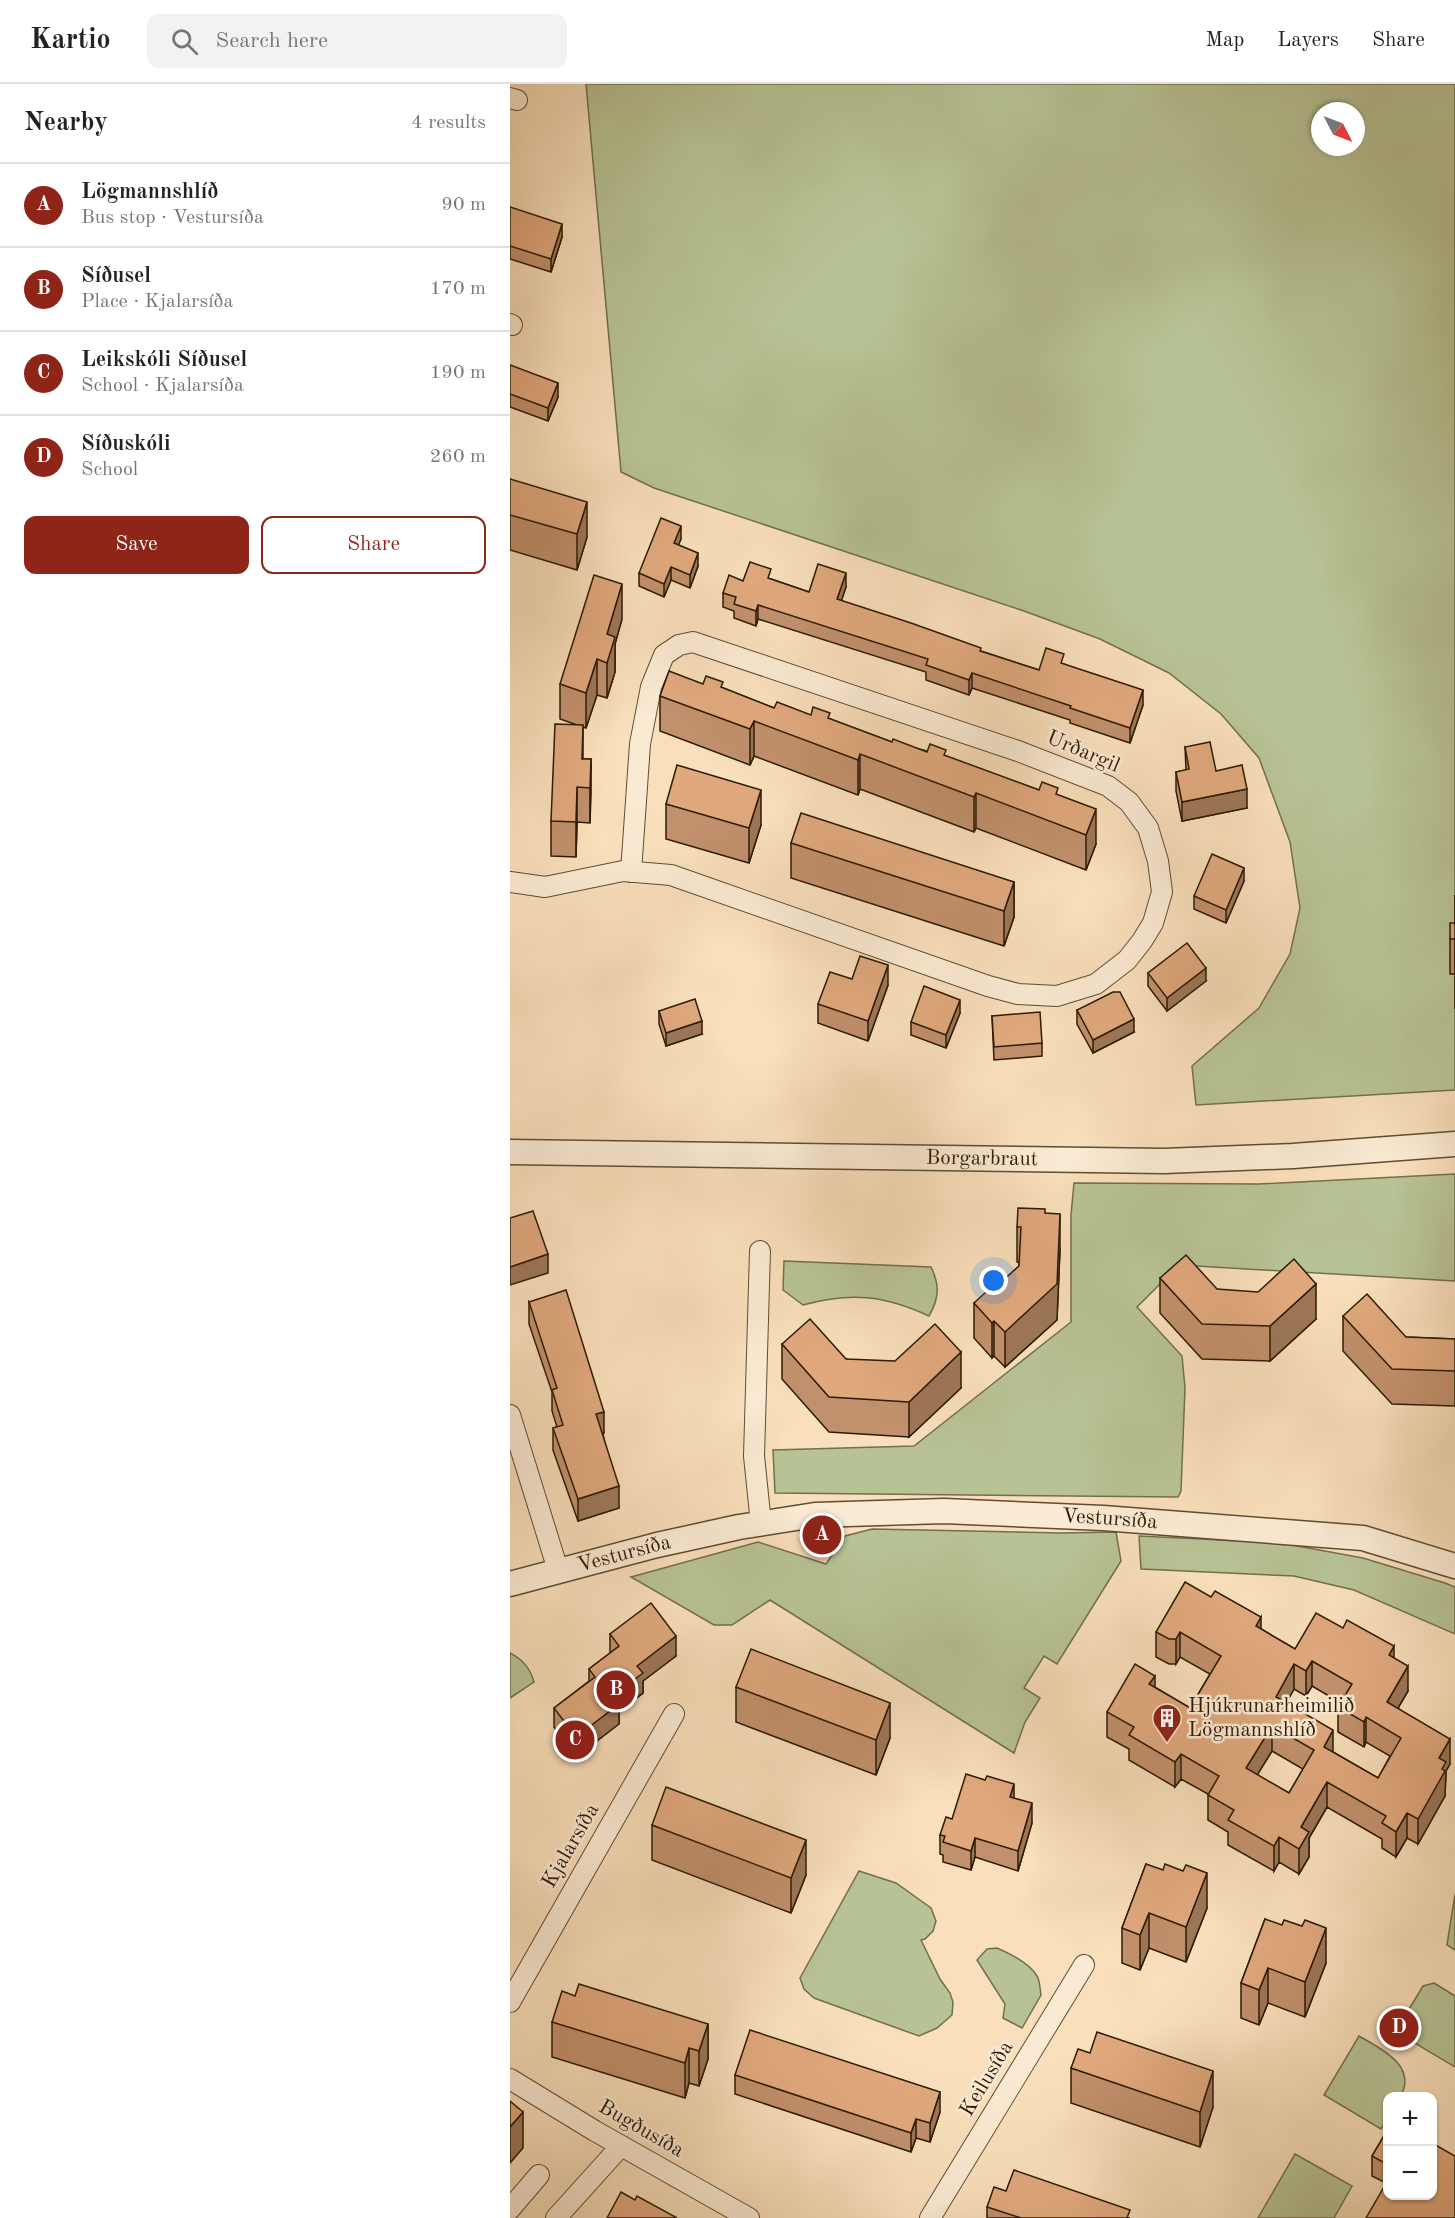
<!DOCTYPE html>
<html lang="en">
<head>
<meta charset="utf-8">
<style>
	body { margin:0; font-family:"Old Standard TT",serif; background:#f2f2f2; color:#222 }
	.controls { position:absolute; right:18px; bottom:18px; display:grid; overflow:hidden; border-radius:12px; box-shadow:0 2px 4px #0004 }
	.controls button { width:54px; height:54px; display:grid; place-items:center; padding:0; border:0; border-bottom:2px solid #e0e0e0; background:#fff; color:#222; font:30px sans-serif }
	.compass { position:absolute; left:801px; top:18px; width:54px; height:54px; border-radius:50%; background:#fff; box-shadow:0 2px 4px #0004; rotate:132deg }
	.you { position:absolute; left:484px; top:1197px; width:21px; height:21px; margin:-15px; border:4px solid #fff; border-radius:50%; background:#1a73e8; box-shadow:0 0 0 9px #1a73e833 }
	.badge { display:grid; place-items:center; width:39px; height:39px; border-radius:50%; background:#8f2418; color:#fff; font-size:20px; font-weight:700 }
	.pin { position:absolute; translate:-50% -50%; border:3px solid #fff; box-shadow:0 2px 6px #0006 }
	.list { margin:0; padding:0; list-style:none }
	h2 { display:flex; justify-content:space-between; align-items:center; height:78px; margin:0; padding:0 24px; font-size:26px }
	h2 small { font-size:20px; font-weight:400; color:#767676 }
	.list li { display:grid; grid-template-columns:39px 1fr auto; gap:18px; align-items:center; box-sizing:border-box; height:84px; padding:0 24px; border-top:2px solid #e0e0e0 }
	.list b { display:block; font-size:22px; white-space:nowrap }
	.list p { margin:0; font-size:20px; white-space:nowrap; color:#767676 }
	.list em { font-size:20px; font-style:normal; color:#767676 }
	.actions { display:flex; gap:12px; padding:18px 24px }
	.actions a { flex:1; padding:14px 0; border:2px solid #8f2418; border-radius:12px; text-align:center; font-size:21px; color:#8f2418 }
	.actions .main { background:#8f2418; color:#fff }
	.icon { flex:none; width:33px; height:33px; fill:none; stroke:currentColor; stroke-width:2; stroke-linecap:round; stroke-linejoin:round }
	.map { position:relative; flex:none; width:945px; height:2134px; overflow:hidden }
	header { display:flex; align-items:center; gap:36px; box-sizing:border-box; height:84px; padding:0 30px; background:#fff; border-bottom:2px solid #e0e0e0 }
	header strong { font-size:28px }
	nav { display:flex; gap:33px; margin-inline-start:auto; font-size:21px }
	.search { width:420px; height:54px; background:#f2f2f2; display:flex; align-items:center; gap:15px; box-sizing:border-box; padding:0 21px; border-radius:12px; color:#767676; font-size:22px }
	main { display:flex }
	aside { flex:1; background:#fff }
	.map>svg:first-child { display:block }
	.green { fill:#b8c395; stroke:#726f4d; stroke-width:1.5; fill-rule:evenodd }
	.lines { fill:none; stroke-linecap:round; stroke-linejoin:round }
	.minor-casing { stroke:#604c32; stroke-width:22 }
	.tertiary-casing { stroke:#604c32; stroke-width:27 }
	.minor { stroke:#fbead3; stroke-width:20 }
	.tertiary { stroke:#fbead3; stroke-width:24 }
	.wall { fill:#c1906c; stroke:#2d1b05; stroke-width:1.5; fill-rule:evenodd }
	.shaded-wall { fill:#9d7658; stroke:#2d1b05; stroke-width:1.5 }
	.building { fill:#e0a87d; stroke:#2d1b05; stroke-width:1.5; fill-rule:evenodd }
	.labels { text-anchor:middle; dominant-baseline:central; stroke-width:5; stroke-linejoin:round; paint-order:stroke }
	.street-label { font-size:21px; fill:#2d1b05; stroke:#fbead3 }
	.poi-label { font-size:21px; fill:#2d1b05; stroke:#fbead3; text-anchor:start }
</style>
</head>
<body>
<header>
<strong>Kartio</strong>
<div class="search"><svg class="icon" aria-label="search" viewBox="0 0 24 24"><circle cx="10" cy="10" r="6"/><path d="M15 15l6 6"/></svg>Search here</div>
<nav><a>Map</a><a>Layers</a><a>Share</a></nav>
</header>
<main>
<aside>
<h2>Nearby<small>4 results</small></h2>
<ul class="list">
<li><span class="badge">A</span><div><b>Lögmannshlíð</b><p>Bus stop · Vestursíða</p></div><em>90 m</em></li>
<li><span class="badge">B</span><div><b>Síðusel</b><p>Place · Kjalarsíða</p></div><em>170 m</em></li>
<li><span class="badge">C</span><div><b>Leikskóli Síðusel</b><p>School · Kjalarsíða</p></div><em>190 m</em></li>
<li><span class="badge">D</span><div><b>Síðuskóli</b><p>School</p></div><em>260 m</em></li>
</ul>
<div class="actions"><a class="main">Save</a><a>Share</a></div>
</aside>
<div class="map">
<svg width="945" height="2134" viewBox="0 0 945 2134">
	<rect width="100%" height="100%" fill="#f9dfbb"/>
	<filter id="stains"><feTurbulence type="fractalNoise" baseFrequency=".00333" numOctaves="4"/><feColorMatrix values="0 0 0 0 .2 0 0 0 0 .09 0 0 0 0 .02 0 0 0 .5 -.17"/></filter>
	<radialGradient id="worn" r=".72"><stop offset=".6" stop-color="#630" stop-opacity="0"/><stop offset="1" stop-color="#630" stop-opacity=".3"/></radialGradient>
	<!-- green -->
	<g class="green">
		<path d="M76,0H945V1006L686,1021L682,982L749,924L780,870L790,824L780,758L749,674L711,630L659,589L590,555L514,527L144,404L111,388ZM810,27H846V63H810Z"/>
		<path d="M945,1090V1197L669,1181L627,1223L672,1272L675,1304L671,1407L668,1413L265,1409L263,1366L404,1362L561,1238V1131L564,1099L749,1100Z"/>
		<path d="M274,1177L421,1183C430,1201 429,1215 419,1232C374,1211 340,1208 293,1221L273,1206Z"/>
		<path d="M362,1445L551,1449L606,1448L611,1477L547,1580L534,1572L514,1604L530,1614L515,1638L504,1669L260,1516L222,1541H204L121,1493L248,1458L316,1480L335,1452Z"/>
		<path d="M629,1452L771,1459L853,1474L935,1499L945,1503V1550L844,1506L784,1492L631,1485Z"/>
		<path d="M0,1569C13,1576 20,1584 24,1598L0,1614Z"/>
		<path d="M349,1787L386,1799L421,1824L426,1837L423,1847L415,1855L411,1856L430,1895L440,1909L443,1918L442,1931L427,1944L409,1952L304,1914L294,1905L290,1894Z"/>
		<path d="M945,1810V1866L937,1861Z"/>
		<path d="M487,1864C501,1870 519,1879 527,1892C530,1897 530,1905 531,1911L512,1944L493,1934L495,1920L467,1876L477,1865Z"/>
		<path d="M924,1899L945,1912V1983L893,1952L890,1940L913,1902Z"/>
		<path d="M849,1952C871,1965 907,1981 891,2012H878L877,2035L871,2045L814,2011Z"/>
		<path d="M785,2070L842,2102L824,2134H748Z"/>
	</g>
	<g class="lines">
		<!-- minor casing -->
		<g class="minor-casing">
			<g id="minor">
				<path d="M0,14L7,16"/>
				<path d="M0,240L2,241"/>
				<path d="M0,798L35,803L113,787L161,791L478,902L508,910L547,912L586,900L617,876L632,857L643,839L652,808L648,777L638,744L619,718L598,702L508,667L183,558L169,561L154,571L141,603L130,660L121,788"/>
				<path d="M250,1167L244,1372L251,1440"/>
				<path d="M0,1331L48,1486"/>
				<path d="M0,1918L164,1630"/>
				<path d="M0,1995L85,2047L239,2134"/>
				<path d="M0,2125L29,2091"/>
				<path d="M46,2134L111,2062"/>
				<path d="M420,2134L574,1881"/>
			</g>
		</g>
		<!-- tertiary casing -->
		<g class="tertiary-casing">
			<g id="tertiary">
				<path id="s1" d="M0,1068L654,1077L783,1072L945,1060"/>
				<path id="s2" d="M0,1500L147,1461L229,1443L305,1431L434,1427L593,1434L853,1454L945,1482"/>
			</g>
		</g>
		<!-- minor -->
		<use href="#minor" class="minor"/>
		<!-- tertiary -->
		<use href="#tertiary" class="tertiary"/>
	</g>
	<!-- wall -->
	<g class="wall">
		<path d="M0,123L52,153L41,188L0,175Z"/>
		<path d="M0,281L48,313L38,337L0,323Z"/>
		<path d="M0,395L77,453L67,486L0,466Z"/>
		<path d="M171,455L168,461L188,482L180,504L161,496L154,513L129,502V489Z"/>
		<path d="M261,495L299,508L336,503L331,517L471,567L529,586L554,580L633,621L620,659L560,639V636L462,604L459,611L416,596V588L248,535L246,542L224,534V527L213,523V509L233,497Z"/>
		<path d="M112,535L105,560V588L97,614L87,611L76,644L73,643V675H81L80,739L67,738L66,773L41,772V737L67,641L50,635V600Z"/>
		<path d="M193,600L213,604L264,624L320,635L382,658L436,672L529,706L548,711L586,760L576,786L466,744L464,748L350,705L348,711L244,672L240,681L150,647V612Z"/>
		<path d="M675,663L706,687L737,724L672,737L666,707V688L676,686Z"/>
		<path d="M156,720L251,741L239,779L156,755Z"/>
		<path d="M281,759L504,798V833L494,862L281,794Z"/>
		<path d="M734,797L716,839L684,825V812Z"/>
		<path d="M945,811V925V890H940V855L945,839Z"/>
		<path d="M638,889L696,897L657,927L638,902Z"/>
		<path d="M342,895L378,901L358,957L308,939V920Z"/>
		<path d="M567,926L624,948L583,969L567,940Z"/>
		<path d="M149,927L192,950L156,962L149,940Z"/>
		<path d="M450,929L436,964L401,951V938Z"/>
		<path d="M482,932L532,959V972L484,976Z"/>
		<path d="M535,1129L550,1165L547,1236L495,1283L484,1272L482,1274L464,1254V1219L479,1209L509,1182V1178H507V1143Z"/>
		<path d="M650,1194L707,1205L806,1235L760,1277L692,1275L650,1229Z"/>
		<path d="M19,1218L94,1349L93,1350L109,1424L68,1437L43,1366V1344L47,1343L42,1327V1308L19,1240Z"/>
		<path d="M833,1232L896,1253L945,1255V1322L882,1320L833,1267Z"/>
		<path d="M272,1260L336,1275L451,1304L399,1353L319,1348L272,1295Z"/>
		<path d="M751,1545L785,1565L884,1574L898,1607L888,1624L940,1680L936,1687L935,1712L908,1760L897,1754L886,1773L872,1764V1755L817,1723L799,1754V1773L789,1790L769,1778L764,1787L718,1761V1748L698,1736V1710L671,1695L665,1703L619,1676V1665L597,1653V1628L645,1603L680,1624L700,1590L670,1573L666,1580H659L646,1573V1548ZM802,1602L831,1619L828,1623V1648L854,1663L856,1658L880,1672L868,1694L823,1668L776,1619L784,1605L796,1612ZM762,1667L793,1685L779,1709L747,1691Z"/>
		<path d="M100,1550L166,1572L133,1597V1609L109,1627V1640L66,1673L44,1643V1624L79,1597V1585L100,1569Z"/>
		<path d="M226,1603L380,1654L366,1691L226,1638Z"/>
		<path d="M504,1714L522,1739L508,1787L465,1773L461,1786L433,1778V1771L430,1770V1751L442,1735Z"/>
		<path d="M142,1741L296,1791L281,1829L142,1776Z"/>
		<path d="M636,1780L697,1824L676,1878L639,1864L630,1886L612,1879V1844Z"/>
		<path d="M755,1835L816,1879L795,1933L758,1919L749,1941L731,1934V1899Z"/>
		<path d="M65,1912L198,1940V1975L189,2002L179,1999L175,2014L42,1973V1938Z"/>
		<path d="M561,1984L703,2023L690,2063L561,2019Z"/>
		<path d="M225,1991L430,2028L420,2058L406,2054L401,2068L225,2010Z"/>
		<path d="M878,2045V2112L876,2099L862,2092V2072Z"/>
		<path d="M477,2123L620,2134H477Z"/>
	</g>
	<!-- shaded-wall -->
	<g class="shaded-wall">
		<path d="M52,140V153L41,188V175Z"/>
		<path d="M48,299V313L38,337V324Z"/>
		<path d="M77,418V453L67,486V450Z"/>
		<path d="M171,442V455L164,472V459Z"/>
		<path d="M188,469V482L180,504V491Z"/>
		<path d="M161,483V496L154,513V500Z"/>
		<path d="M336,489V503L327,530V515Z"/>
		<path d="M112,500V535L105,560V588L97,614V550Z"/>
		<path d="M248,521V535L246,542V527Z"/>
		<path d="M87,575V611L76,644V609Z"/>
		<path d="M462,589V604L459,611V596Z"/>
		<path d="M633,606V621L620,659V644Z"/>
		<path d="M244,637V672L240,681V645Z"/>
		<path d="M350,670V705L348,711V676Z"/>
		<path d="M81,675V710L80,739V704Z"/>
		<path d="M67,703V738L66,773V738Z"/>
		<path d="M737,705V724L672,737V718Z"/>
		<path d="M251,706V741L239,779V744Z"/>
		<path d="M466,709V744L464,748V713Z"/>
		<path d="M586,725V760L576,786V751Z"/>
		<path d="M734,784V797L716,839V826Z"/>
		<path d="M504,798V833L494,862V827Z"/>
		<path d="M378,881V901L358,957V937Z"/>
		<path d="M696,884V897L657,927V914Z"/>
		<path d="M450,916V929L436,964V951Z"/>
		<path d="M624,935V948L583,969V956Z"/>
		<path d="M192,937V950L156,962V949Z"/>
		<path d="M550,1130V1165L547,1236L495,1283V1248Z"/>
		<path d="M38,1170V1189L0,1201V1183Z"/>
		<path d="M806,1200V1235L760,1277V1242Z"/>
		<path d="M484,1237V1272L482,1274V1239Z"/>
		<path d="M451,1268V1304L399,1353V1318Z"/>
		<path d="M94,1328V1349L86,1352V1330Z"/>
		<path d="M109,1402V1424L68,1437V1415Z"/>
		<path d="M751,1533V1558L746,1542Z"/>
		<path d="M670,1548V1573L666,1580V1555Z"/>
		<path d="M166,1552V1572L133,1597V1609L109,1627V1640L66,1673V1653L103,1612L127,1582Z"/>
		<path d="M884,1562V1588L879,1571Z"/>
		<path d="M802,1577V1602L796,1612V1587Z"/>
		<path d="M784,1580V1605L766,1638V1613Z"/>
		<path d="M898,1582V1607L877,1643V1618Z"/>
		<path d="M645,1592V1617L639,1600Z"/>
		<path d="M380,1619V1654L366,1691V1656Z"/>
		<path d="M856,1633V1658L854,1663V1638Z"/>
		<path d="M762,1642V1667L736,1709V1684Z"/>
		<path d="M823,1646V1671L814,1663Z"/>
		<path d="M940,1655V1680L936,1687L935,1712L908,1760V1735L929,1674Z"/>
		<path d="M671,1670V1695L665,1703V1678Z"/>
		<path d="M817,1698V1723L799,1754V1773L789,1790V1765L791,1743Z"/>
		<path d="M504,1700V1720L500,1713Z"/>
		<path d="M522,1719V1739L508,1787V1767Z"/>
		<path d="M897,1729V1754L886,1773V1748Z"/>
		<path d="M769,1753V1778L764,1787V1762Z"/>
		<path d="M465,1754V1773L461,1786V1767Z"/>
		<path d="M296,1756V1791L281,1829V1794Z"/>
		<path d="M697,1789V1824L676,1878V1843Z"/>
		<path d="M639,1829V1864L630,1886V1851Z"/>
		<path d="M816,1844V1879L795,1933V1898Z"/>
		<path d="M758,1884V1919L749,1941V1906Z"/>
		<path d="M198,1940V1975L189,2002V1967Z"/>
		<path d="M179,1964V1999L175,2014V1979Z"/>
		<path d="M703,1987V2023L690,2063V2028Z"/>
		<path d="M430,2008V2028L420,2058V2039Z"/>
		<path d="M13,2028V2064L0,2079V2043Z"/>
		<path d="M406,2035V2054L401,2068V2049Z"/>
	</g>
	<!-- building -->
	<g class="building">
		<path d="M0,123L52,140L41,175L0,162Z"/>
		<path d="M0,281L48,299L38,324L0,310Z"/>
		<path d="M0,395L77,418L67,450L0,431Z"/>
		<path d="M151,434L171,442L164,459L188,469L180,491L161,483L154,500L129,489Z"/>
		<path d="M240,478L261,485L258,494L299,508L308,480L336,489L327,515L401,539L471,564L470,567L529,586L536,564L554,570L551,579L633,606L620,644L560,624L561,622L462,589L459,596L416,581L418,575L248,521L246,527L224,520L226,513L213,509L219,491L233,497Z"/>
		<path d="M84,491L112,500L97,550L105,553L97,579L87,575L76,609L50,600Z"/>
		<path d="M159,587L193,600L196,592L213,598L211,603L264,624L267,618L301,631L303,623L320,629L318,634L382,658L383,655L417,668L420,660L436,666L434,671L529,706L532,698L548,704L546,710L586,725L576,751L466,709L464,713L350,670L348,676L244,637L240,645L150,612Z"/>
		<path d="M45,640L73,641L72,675H81L80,704L67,703L66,738L41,737Z"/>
		<path d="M700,658L706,687L732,681L737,705L672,718L666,688L679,685L675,663Z"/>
		<path d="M167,681L251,706L239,744L156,720Z"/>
		<path d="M291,729L504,798L494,827L281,759Z"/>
		<path d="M702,770L734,784L716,826L684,812Z"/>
		<path d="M945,811V890V855H940V839H945Z"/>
		<path d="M677,859L696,884L657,914L638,889Z"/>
		<path d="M350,872L378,881L358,937L308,920L320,888L342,895Z"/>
		<path d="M414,902L450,916L436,951L401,938Z"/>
		<path d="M603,908H610L624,935L583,956L567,926Z"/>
		<path d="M185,915L192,937L156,949L149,927Z"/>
		<path d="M530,928L532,959L484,963L482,932Z"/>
		<path d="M508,1124L535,1125V1129L550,1130L547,1200L495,1248L484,1237L482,1239L464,1219L477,1207L479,1209L509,1182L511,1143H507Z"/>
		<path d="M23,1127L38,1170L0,1183V1134Z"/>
		<path d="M676,1171L707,1205L748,1208L784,1175L806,1200L760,1242L692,1240L650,1194Z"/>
		<path d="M56,1206L94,1328L86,1330L109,1402L68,1415L43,1344L53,1341L42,1306L47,1304L19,1218Z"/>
		<path d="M857,1210L896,1253L945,1255V1287L882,1285L833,1232Z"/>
		<path d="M300,1235L336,1275L385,1277L425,1240L451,1268L399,1318L319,1313L272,1260Z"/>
		<path d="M675,1498L701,1513L705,1507L751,1533L746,1542L785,1565L806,1529L833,1544L837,1536L884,1562L879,1571L898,1582L877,1618L940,1655L929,1674L936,1678L932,1685L935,1687L908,1735L897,1729L886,1748L872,1739L876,1732L817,1698L791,1743L799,1748L789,1765L769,1753L764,1762L718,1736L724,1726L698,1711L709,1692L671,1670L665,1678L619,1651L624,1643L597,1628L625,1580L645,1592L639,1600L680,1624L711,1572L670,1548L666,1555H659L646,1548ZM802,1577L842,1600L828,1623L854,1638L856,1633L891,1654L868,1694L814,1663L823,1646L766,1613L784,1580L796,1587ZM762,1642L804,1666L779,1709L736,1684Z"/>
		<path d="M141,1519L166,1552L127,1582L133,1589L103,1612L109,1620L66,1653L44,1624L85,1593L79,1585L109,1562L100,1550Z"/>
		<path d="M241,1565L380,1619L366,1656L226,1603Z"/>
		<path d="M456,1690L475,1696L477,1692L504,1700L500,1713L522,1719L508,1767L465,1754L461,1767L433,1758L435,1752L430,1751L436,1733L442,1735Z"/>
		<path d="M156,1703L296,1756L281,1794L142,1741Z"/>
		<path d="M636,1780L653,1786L655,1780L673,1787L676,1781L697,1789L676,1843L639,1829L630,1851L612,1844Z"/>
		<path d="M755,1835L772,1841L774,1836L792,1842L795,1836L816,1844L795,1898L758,1884L749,1906L731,1899Z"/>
		<path d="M69,1900L198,1940L189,1967L179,1964L175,1979L42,1938L52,1907L65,1912Z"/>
		<path d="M240,1946L430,2008L420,2039L406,2035L401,2049L225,1991Z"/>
		<path d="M587,1948L703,1987L690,2028L561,1984L568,1965L580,1969Z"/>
		<path d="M0,2017L13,2028L0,2043Z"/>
		<path d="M878,2045V2081L862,2072Z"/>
		<path d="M922,2059L945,2072V2134H856L878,2096V2112H922Z"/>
		<path d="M504,2086L620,2126L617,2134H511L477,2123L484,2103L496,2107Z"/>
		<path d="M111,2108L125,2116L127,2112L167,2134H97Z"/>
	</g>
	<!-- icons -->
	<defs>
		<g id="building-pin" transform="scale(1.5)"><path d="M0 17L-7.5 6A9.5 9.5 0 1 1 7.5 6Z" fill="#8f2418" stroke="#fbead3"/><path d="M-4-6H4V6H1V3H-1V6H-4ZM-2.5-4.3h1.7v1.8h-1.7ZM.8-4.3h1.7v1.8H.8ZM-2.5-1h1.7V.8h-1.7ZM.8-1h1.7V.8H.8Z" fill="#fff"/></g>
	</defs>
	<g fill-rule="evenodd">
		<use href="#building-pin" x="657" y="1634"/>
	</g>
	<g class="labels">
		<!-- street labels -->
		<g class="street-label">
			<text transform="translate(573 668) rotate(23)">Urðargil</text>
			<text stroke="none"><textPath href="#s1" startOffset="472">Borgarbraut</textPath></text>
			<text stroke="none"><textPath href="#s2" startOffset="608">Vestursíða</textPath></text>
			<text stroke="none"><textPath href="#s2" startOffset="118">Vestursíða</textPath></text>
			<text transform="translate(61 1762) rotate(-60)">Kjalarsíða</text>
			<text transform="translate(477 1995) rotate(-59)">Keilusíða</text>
			<text transform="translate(131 2045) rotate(30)">Bugðusíða</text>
		</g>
		<!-- poi labels -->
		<g class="poi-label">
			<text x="678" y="1622">Hjúkrunarheimilið<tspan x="678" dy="24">Lögmannshlíð</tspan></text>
		</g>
	</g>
	<rect width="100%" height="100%" filter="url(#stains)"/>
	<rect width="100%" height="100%" fill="url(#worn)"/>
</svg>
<div class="controls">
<button>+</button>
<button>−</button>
</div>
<svg class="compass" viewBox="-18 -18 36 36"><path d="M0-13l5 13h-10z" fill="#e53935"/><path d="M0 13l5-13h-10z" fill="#767676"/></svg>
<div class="you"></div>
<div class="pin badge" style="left:312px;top:1451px">A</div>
<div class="pin badge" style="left:106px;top:1606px">B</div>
<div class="pin badge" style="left:65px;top:1656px">C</div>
<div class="pin badge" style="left:889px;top:1944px">D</div>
</div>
</main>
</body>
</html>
